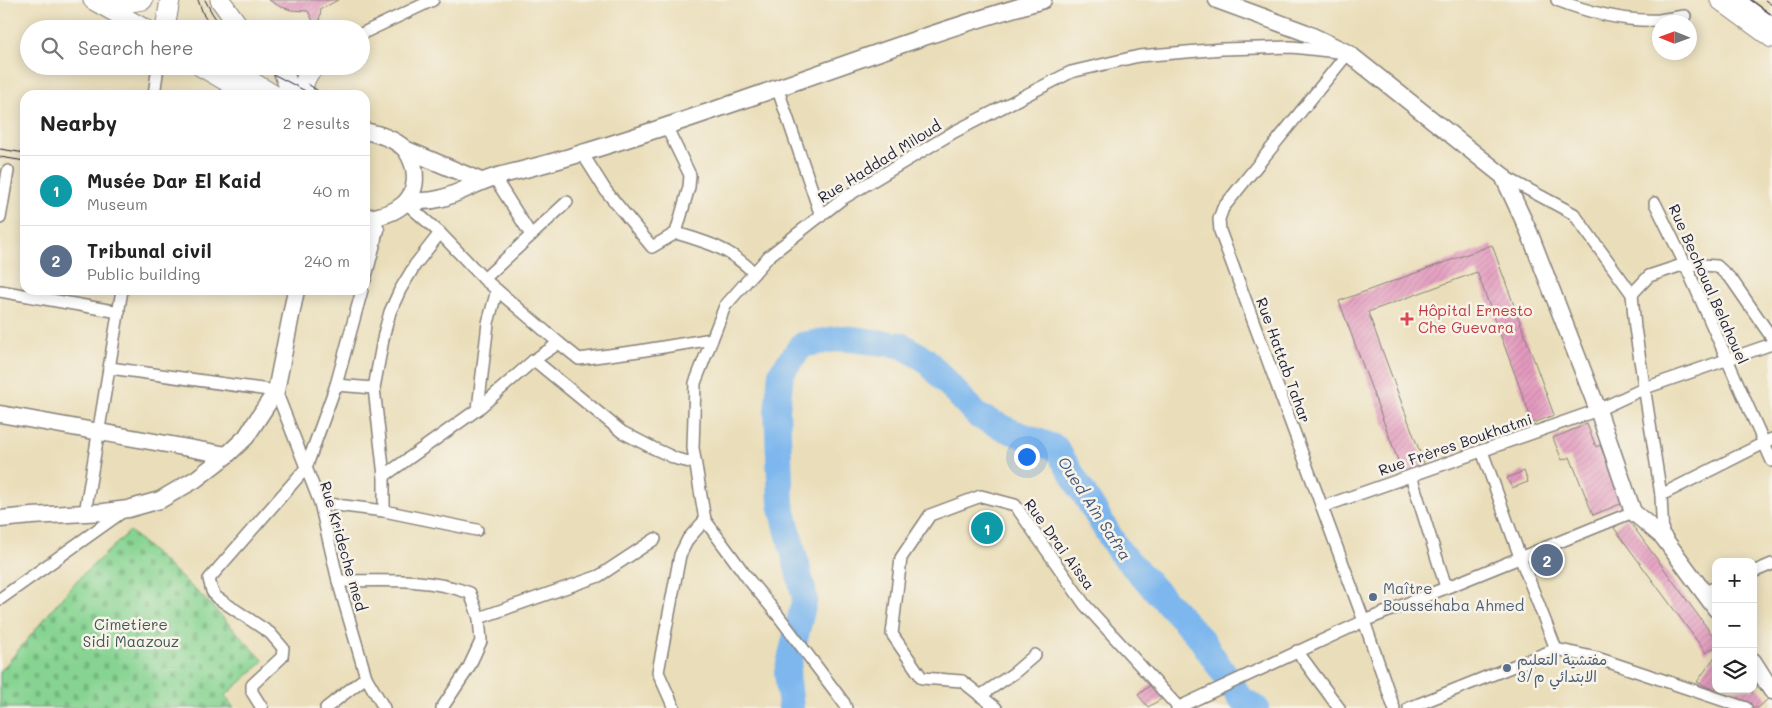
<!DOCTYPE html>
<html lang="en">
<head>
<meta charset="utf-8">
<style>
	body { margin:0; font-family:Mali,"Playpen Sans Arabic",sans-serif; background:#f6f6f6; color:#222 }
	.controls { position:absolute; right:15px; bottom:15px; display:grid; overflow:hidden; border-radius:10px; box-shadow:0 2px 12px #0003 }
	.controls button { width:45px; height:45px; display:grid; place-items:center; padding:0; border:0; border-bottom:1px solid #e0e0e0; background:#fff; color:#222; font:25px sans-serif }
	.compass { position:absolute; left:1652px; top:15px; width:45px; height:45px; border-radius:50%; background:#fff; box-shadow:0 2px 12px #0003; rotate:271deg }
	.you { position:absolute; left:1026px; top:456px; width:18px; height:18px; margin:-12px; border:4px solid #fff; border-radius:50%; background:#1a73e8; box-shadow:0 0 0 8px #1a73e833 }
	.badge { display:grid; place-items:center; width:32px; height:32px; border-radius:50%; background:#d1495b; color:#fff; font-size:16px; font-weight:700 }
	.pin { position:absolute; translate:-50% -50%; border:2px solid #fff; box-shadow:0 1px 5px #0006 }
	.list { margin:0; padding:0; list-style:none }
	h2 { display:flex; justify-content:space-between; align-items:center; height:65px; margin:0; padding:0 20px; font-size:21px }
	h2 small { font-size:16px; font-weight:400; color:#767676 }
	.list li { display:grid; grid-template-columns:32px 1fr auto; gap:15px; align-items:center; box-sizing:border-box; height:70px; padding:0 20px; border-top:1px solid #e0e0e0 }
	.list b { display:block; font-size:19px; white-space:nowrap }
	.list p { margin:0; font-size:16px; white-space:nowrap; color:#767676 }
	.list em { font-size:16px; font-style:normal; color:#767676 }
	.icon { flex:none; width:28px; height:28px; fill:none; stroke:currentColor; stroke-width:2; stroke-linecap:round; stroke-linejoin:round }
	.map { position:relative; flex:none; width:1772px; height:708px; overflow:hidden }
	.search { position:absolute; background:#fff; box-shadow:0 2px 12px #0003; left:20px; top:20px; width:350px; height:55px; display:flex; align-items:center; gap:12px; box-sizing:border-box; padding:0 18px; border-radius:28px; color:#767676; font-size:19px }
	.panel { position:absolute; background:#fff; box-shadow:0 2px 12px #0003; left:20px; top:90px; width:350px; height:205px; border-radius:15px }
	.map>svg:first-child { display:block }
	.cemetery { fill:url(#cemetery-stones); stroke:#547b66 }
	.lines { fill:none; stroke-linecap:round; stroke-linejoin:round }
	.river { stroke:#7db7ee; stroke-width:26 }
	.building { fill:url(#building-hatch) }
	.street-casing { stroke:#86807a; stroke-width:14 }
	.secondary-casing { stroke:#86807a; stroke-width:19 }
	.primary-casing { stroke:#86807a; stroke-width:21 }
	.street { stroke:#fff; stroke-width:11 }
	.secondary { stroke:#fff; stroke-width:16 }
	.primary { stroke:#fff; stroke-width:19 }
	.tram { stroke:#22223b; stroke-width:1 }
	.health-dot { fill:#e0444e; stroke:#f7f3e8; stroke-width:2 }
	.service-dot { fill:#5c6f8a; stroke:#f7f3e8; stroke-width:2 }
	.labels { text-anchor:middle; dominant-baseline:central; stroke-width:5; stroke-linejoin:round; paint-order:stroke }
	.street-label { font-size:15px; fill:#22223b; stroke:#f7f3e8 }
	.health-label { font-size:15px; fill:#be3a42; stroke:#f7f3e8; text-anchor:start }
	.service-label { font-size:15px; fill:#4e5e75; stroke:#f7f3e8; text-anchor:start }
	.park-label { font-size:15px; fill:#405755; stroke:#f7f3e8 }
	.water-label { font-size:16px; font-style:italic; fill:#42567a; stroke:#f7f3e8 }
</style>
</head>
<body>
<div class="map">
<svg width="1772" height="708" viewBox="0 0 1772 708">
	<defs>
		<pattern id="cemetery-stones" width="16" height="16" patternUnits="userSpaceOnUse" patternTransform="scale(1.25)"><rect width="16" height="16" fill="#87d492"/><path d="M2 7V4a2 2 0 0 1 4 0v3zM10 15v-3a2 2 0 0 1 4 0v3z" fill="#74b67f"/></pattern>
		<pattern id="building-hatch" width="6" height="6" patternUnits="userSpaceOnUse" patternTransform="scale(1.25)"><rect width="6" height="6" fill="#e39abe"/><path d="M-1 1l2-2M0 6l6-6M5 7l2-2" fill="none" stroke="#c284a4"/></pattern>
	</defs>
	<rect width="100%" height="100%" fill="#f7f3e8"/>
	<filter id="ink" filterUnits="userSpaceOnUse"><feTurbulence type="fractalNoise" baseFrequency=".02" numOctaves="2"/><feDisplacementMap in="SourceGraphic" scale="10" xChannelSelector="R" yChannelSelector="G"/><feConvolveMatrix kernelMatrix="1 2 1 2 8 2 1 2 1" color-interpolation-filters="sRGB"/></filter>
	<filter id="wash" filterUnits="userSpaceOnUse"><feTurbulence type="fractalNoise" baseFrequency=".0096" numOctaves="4" result="noise"/><feDisplacementMap in="SourceGraphic" scale="20" xChannelSelector="R" yChannelSelector="G"/><feGaussianBlur stdDeviation="1.12" result="paint"/><feColorMatrix in="noise" values="0 0 0 0 0 0 0 0 0 0 0 0 0 0 0 0 0 1.4 0 .05"/><feComposite in="paint" operator="in"/></filter>
	<g filter="url(#wash)">
		<rect width="100%" height="100%" fill="#eadeba"/>
		<!-- cemetery -->
		<path class="cemetery" d="M130,531L206,600L264,661L225,696L234,708H0V672L77,580Z"/>
		<g class="lines">
			<!-- river -->
			<path class="river" d="M791,708L787,672L805,598L781,504L777,410L781,373L802,345L842,338L901,345L925,359L978,416L1008,430L1056,448L1119,551L1201,639L1241,699L1256,708"/>
		</g>
		<g id="blocks">
			<!-- building -->
			<g class="building">
				<path d="M269,0H338L321,9L318,29H317L308,11L291,10L279,6Z"/>
				<path d="M1492,245L1554,415L1533,423L1477,272L1368,312L1425,466L1403,474L1339,301Z"/>
				<path d="M1587,424L1596,447L1600,445L1623,503L1593,515L1570,457L1562,460L1553,438Z"/>
				<path d="M1524,471L1528,482L1512,488L1507,478Z"/>
				<path d="M1627,518L1716,640V646L1706,653L1614,528Z"/>
				<path d="M1716,655V689H1753V682L1768,699L1758,708H1754L1697,682Z"/>
				<path d="M1153,683L1163,698L1148,707L1138,695Z"/>
			</g>
		</g>
	</g>
	<g filter="url(#ink)">
		<use href="#blocks" fill-opacity="0" stroke="#86807a" stroke-width="1"/>
		<g class="lines">
			<!-- street casing -->
			<g class="street-casing">
				<g id="street">
					<path d="M1557,0C1588,12 1625,22 1659,20C1667,19 1676,17 1685,16"/>
					<path d="M361,34L433,0"/>
					<path d="M1348,53L1223,208L1219,219L1220,231L1364,621L1394,708"/>
					<path d="M777,87L821,216"/>
					<path d="M154,95L158,66"/>
					<path d="M582,153L606,191L652,247L676,233L689,187L690,175L666,126"/>
					<path d="M1503,176L1574,214L1632,294"/>
					<path d="M494,177L531,235"/>
					<path d="M1655,203L1685,264L1772,461"/>
					<path d="M0,218L8,171"/>
					<path d="M676,233C707,242 731,249 754,273"/>
					<path d="M484,279L567,202"/>
					<path d="M365,280L375,242L377,223"/>
					<path d="M0,291L119,312"/>
					<path d="M559,343L579,359L639,351L712,339"/>
					<path d="M534,360L622,432L653,448L677,459L694,463"/>
					<path d="M110,368L276,391L320,503L338,581L366,677L384,708"/>
					<path d="M336,385L374,388"/>
					<path d="M478,409L488,323L497,290"/>
					<path d="M1482,451L1520,557L1556,649"/>
					<path d="M384,476L478,409L534,360L559,343L484,279L440,233L406,203"/>
					<path d="M1411,476L1446,587"/>
					<path d="M1661,495L1772,439"/>
					<path d="M320,503L384,511L477,530"/>
					<path d="M1322,507L1598,410L1645,388L1772,344"/>
					<path d="M384,511V476L374,388L384,334L390,312L400,290L415,265L440,233"/>
					<path d="M85,513L122,290"/>
					<path d="M1663,537L1661,495L1635,328L1632,294L1649,276L1685,264L1717,266L1732,280L1772,338"/>
					<path d="M1753,572L1772,564"/>
					<path d="M338,581C383,581 427,577 470,593L479,618"/>
					<path d="M1704,593L1716,587"/>
					<path d="M0,599L125,510"/>
					<path d="M1297,651L1339,708"/>
					<path d="M980,696L1014,673L1035,655"/>
					<path d="M262,708L252,692V685L282,657L283,648L270,633L216,597L212,591L209,579L306,468L336,385L362,290"/>
					<path d="M326,708L366,677"/>
					<path d="M442,708L468,669L481,641L479,618L599,576L655,539"/>
					<path d="M674,708L658,672L680,555L688,539L705,520"/>
					<path d="M846,708L844,703L777,614L749,580L705,520L693,448L695,383L725,306L769,256L842,199L954,132L1071,72L1139,56L1222,49L1292,47L1338,52"/>
					<path d="M996,708L962,681L922,678L892,634L901,558L930,515L981,496L1015,505L1085,605L1179,708"/>
					<path d="M1177,708L1364,621L1633,512"/>
					<path d="M1409,708L1556,649L1597,658L1746,708"/>
				</g>
			</g>
			<!-- secondary casing -->
			<g class="secondary-casing">
				<g id="secondary">
					<path d="M1217,0L1304,32L1348,53L1503,176L1529,232L1598,410L1633,512L1663,537L1716,609"/>
					<path d="M1736,0L1772,26"/>
					<path d="M365,131C379,134 393,138 404,148C409,153 412,161 414,168C420,201 395,216 365,218"/>
					<path d="M405,149L481,181"/>
					<path d="M409,200C445,206 466,185 498,176C526,169 555,162 582,153C737,107 887,44 1043,0"/>
					<path d="M365,230H376"/>
					<path d="M0,414L227,455"/>
					<path d="M0,519L32,516L104,512L128,509L160,500L196,479L227,455L246,437L276,391L296,290"/>
					<path d="M1753,661L1772,691"/>
				</g>
			</g>
			<!-- primary casing -->
			<g class="primary-casing">
				<g id="primary">
					<path d="M93,0L145,29"/>
					<path d="M220,0L241,29"/>
					<path d="M1720,0L1772,38"/>
					<path d="M102,1L124,3L143,0"/>
					<path d="M165,29L170,0"/>
					<path d="M200,66L250,95"/>
					<path d="M281,66L292,95"/>
					<path d="M239,74L274,95"/>
					<path d="M303,95C303,83 306,75 315,66"/>
				</g>
			</g>
			<!-- street -->
			<use href="#street" class="street"/>
			<!-- secondary -->
			<use href="#secondary" class="secondary"/>
			<!-- primary -->
			<use href="#primary" class="primary"/>
			<!-- tram -->
			<g class="tram">
				<path d="M198,0L204,16L213,29"/>
				<path d="M205,0L212,13L223,29"/>
				<path d="M1751,0L1772,15"/>
				<path d="M1765,0L1772,5"/>
				<path d="M258,66L313,95"/>
				<path d="M308,84L324,95"/>
				<path d="M0,149L25,153"/>
				<path d="M0,157L25,161"/>
			</g>
		</g>
	</g>
	<!-- markers -->
	<path class="health-dot" d="M1404.5 311.5h5v5h5v5h-5v5h-5v-5h-5v-5h5z"/>
	<g class="service-dot">
		<circle cx="1373" cy="597" r="5"/>
		<circle cx="1507" cy="668" r="5"/>
	</g>
	<g class="labels">
		<!-- street labels -->
		<g class="street-label">
			<text transform="translate(879 161) rotate(-32)">Rue Haddad Miloud</text>
			<text transform="translate(1709 284) rotate(66)">Rue Bechoual Belahouel</text>
			<text transform="translate(1284 360) rotate(70)">Rue Hattab Tahar</text>
			<text transform="translate(1455 444) rotate(-19)">Rue Frères Boukhatmi</text>
			<text transform="translate(1060 544) rotate(54)">Rue Drai Aissa</text>
			<text transform="translate(344 546) rotate(74)">Rue Krideche med</text>
		</g>
		<!-- health labels -->
		<g class="health-label">
			<text x="1418" y="310">Hôpital Ernesto<tspan x="1418" dy="17">Che Guevara</tspan></text>
		</g>
		<!-- service labels -->
		<g class="service-label">
			<text x="1383" y="588">Maître<tspan x="1383" dy="17">Boussehaba Ahmed</tspan></text>
			<text x="1517" y="659">مفتشية التعليم<tspan x="1517" dy="17">الابتدائي م/3</tspan></text>
		</g>
		<!-- park labels -->
		<g class="park-label">
			<text x="131" y="624">Cimetiere<tspan x="131" dy="17">Sidi Maazouz</tspan></text>
		</g>
		<!-- water labels -->
		<g class="water-label">
			<text transform="translate(1095 508) rotate(57)">Oued Aîn Safra</text>
		</g>
	</g>
</svg>
<div class="controls">
<button>+</button>
<button>−</button>
<button><svg class="icon" aria-label="layers" viewBox="0 0 24 24"><path d="M12 4l9 5-9 5-9-5zM3 14l9 5 9-5"/></svg></button>
</div>
<svg class="compass" viewBox="-18 -18 36 36"><path d="M0-13l5 13h-10z" fill="#e53935"/><path d="M0 13l5-13h-10z" fill="#767676"/></svg>
<div class="you"></div>
<div class="pin badge" style="left:987px;top:528px;background:#0f9aa8">1</div>
<div class="pin badge" style="left:1547px;top:560px;background:#5c6f8a">2</div>
<div class="search"><svg class="icon" aria-label="search" viewBox="0 0 24 24"><circle cx="10" cy="10" r="6"/><path d="M15 15l6 6"/></svg>Search here</div>
<section class="panel">
<h2>Nearby<small>2 results</small></h2>
<ul class="list">
<li><span class="badge" style="background:#0f9aa8">1</span><div><b>Musée Dar El Kaid</b><p>Museum</p></div><em>40 m</em></li>
<li><span class="badge" style="background:#5c6f8a">2</span><div><b>Tribunal civil</b><p>Public building</p></div><em>240 m</em></li>
</ul>
</section>
</div>
</body>
</html>
